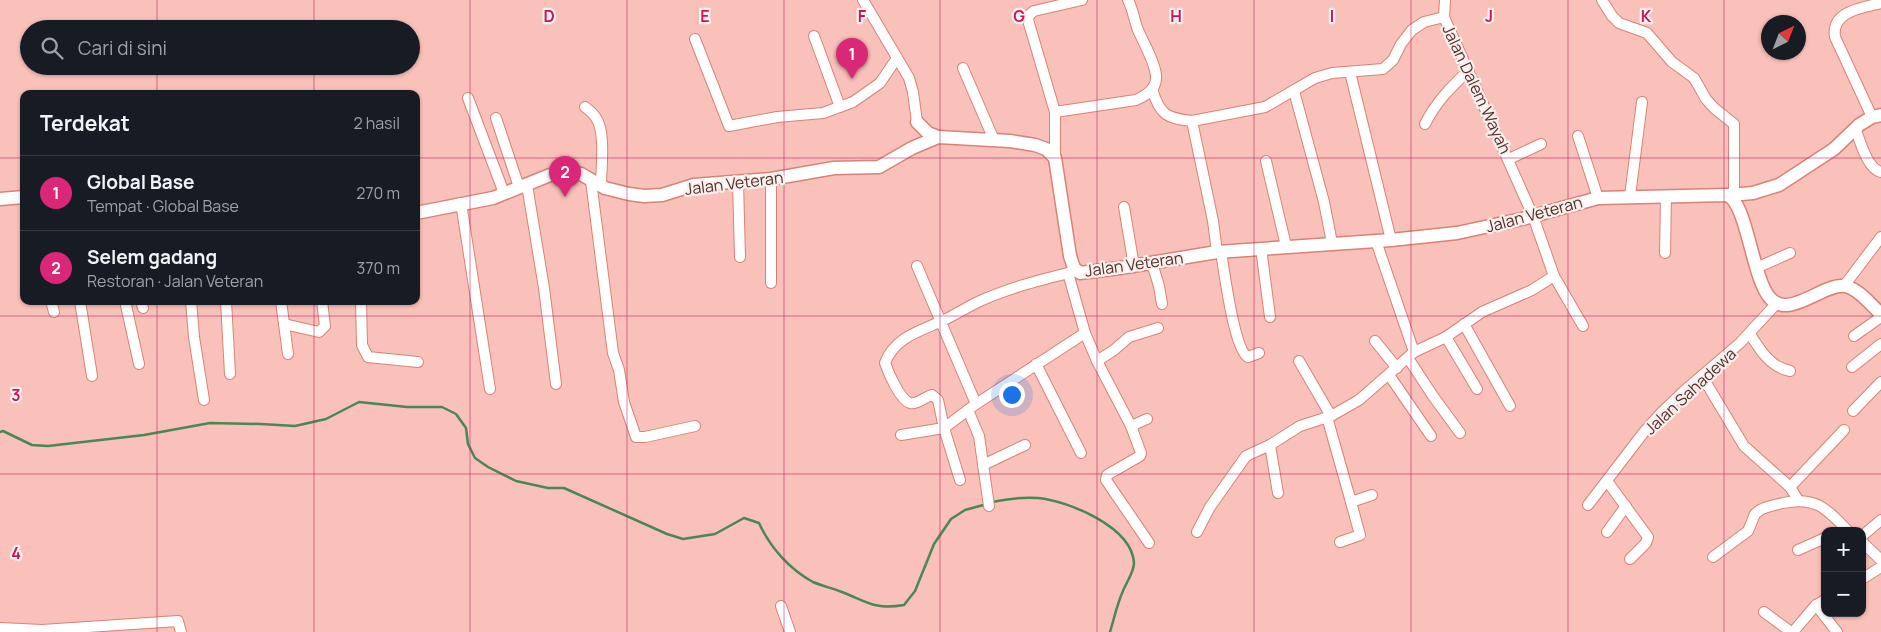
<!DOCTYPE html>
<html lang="id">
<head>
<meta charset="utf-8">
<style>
	body { margin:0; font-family:Manrope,sans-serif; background:#20242c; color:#f1f3f6 }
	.controls { position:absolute; right:15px; bottom:15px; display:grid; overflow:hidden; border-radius:10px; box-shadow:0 1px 4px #0004 }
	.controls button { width:45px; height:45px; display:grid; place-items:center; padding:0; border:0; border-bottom:1px solid #363941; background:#171b24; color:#f1f3f6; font:25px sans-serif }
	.compass { position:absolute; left:1761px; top:15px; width:45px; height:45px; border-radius:50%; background:#171b24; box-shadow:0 1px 4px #0004; rotate:42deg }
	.you { position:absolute; left:1011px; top:394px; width:18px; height:18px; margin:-12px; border:4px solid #fff; border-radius:50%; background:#1a73e8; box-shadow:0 0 0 8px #1a73e833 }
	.badge { display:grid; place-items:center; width:32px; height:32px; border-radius:50%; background:#db2777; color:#fff; font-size:16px; font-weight:700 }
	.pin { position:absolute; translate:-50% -41px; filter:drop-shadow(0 1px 2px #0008) }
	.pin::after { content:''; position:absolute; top:26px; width:18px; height:15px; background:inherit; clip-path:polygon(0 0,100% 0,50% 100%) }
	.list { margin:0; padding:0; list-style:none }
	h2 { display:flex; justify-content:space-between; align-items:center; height:65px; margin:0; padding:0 20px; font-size:21px }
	h2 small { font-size:16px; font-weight:400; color:#9ea1a6 }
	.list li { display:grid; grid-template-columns:32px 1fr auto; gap:15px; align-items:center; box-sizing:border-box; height:75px; padding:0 20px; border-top:1px solid #363941 }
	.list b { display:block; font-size:19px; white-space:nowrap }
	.list p { margin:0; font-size:16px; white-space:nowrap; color:#9ea1a6 }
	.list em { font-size:16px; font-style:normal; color:#9ea1a6 }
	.icon { flex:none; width:28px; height:28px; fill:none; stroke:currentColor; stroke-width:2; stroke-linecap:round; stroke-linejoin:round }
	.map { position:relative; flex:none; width:1881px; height:632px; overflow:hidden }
	.search { position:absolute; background:#171b24; box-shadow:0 1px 4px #0004; left:20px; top:20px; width:400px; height:55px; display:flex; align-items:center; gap:12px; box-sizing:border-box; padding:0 18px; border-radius:28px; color:#9ea1a6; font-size:19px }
	.panel { position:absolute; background:#171b24; box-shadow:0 1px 4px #0004; left:20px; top:90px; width:400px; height:215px; border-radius:10px }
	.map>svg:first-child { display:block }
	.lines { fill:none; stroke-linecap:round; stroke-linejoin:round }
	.stream { stroke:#498853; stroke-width:2.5 }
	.minor-casing { stroke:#d98277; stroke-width:12 }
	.tertiary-casing { stroke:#d98277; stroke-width:15 }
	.minor { stroke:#fff; stroke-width:10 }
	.tertiary { stroke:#fff; stroke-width:12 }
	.grid { fill:none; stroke:#c2185b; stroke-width:1; stroke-opacity:0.55 }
	.labels { text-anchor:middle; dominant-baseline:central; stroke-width:4.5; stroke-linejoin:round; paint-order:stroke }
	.street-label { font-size:16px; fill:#532f2a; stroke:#f9efed }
	.grid-label { font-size:16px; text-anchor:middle; font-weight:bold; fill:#c2185b; stroke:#f9efed; stroke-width:4.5; stroke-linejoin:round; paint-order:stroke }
</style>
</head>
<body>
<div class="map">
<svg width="1881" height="632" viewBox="0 0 1881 632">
	<rect width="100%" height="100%" fill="#f9c1b9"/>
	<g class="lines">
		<!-- stream -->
		<g class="stream">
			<path d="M0,432L3,431L32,445L48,446L144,435L210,423L261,424L295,426L326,419L359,402L407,407H442L456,414L466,428L468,444L475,458L488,467L516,481L548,488H564L667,534L683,539L715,534L744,518L759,523C770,547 789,569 813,582C822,586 832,588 842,592C868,602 874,610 904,605L915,591L934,544L951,519L965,510L987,504"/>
			<path d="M992,502C1006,499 1023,497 1038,498C1069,501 1132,527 1134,563C1134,572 1126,583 1123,591C1117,604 1114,619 1110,632"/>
		</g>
		<!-- minor casing -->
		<g class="minor-casing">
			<g id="minor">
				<path d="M863,0L909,78L913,92L917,122"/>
				<path d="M1602,0L1612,16L1619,23L1647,33L1672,62L1694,78L1706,99L1714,108L1734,124V195"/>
				<path d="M1444,17L1445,0"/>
				<path d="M814,36L840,107"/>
				<path d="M695,39L729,126L777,117L823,113L853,102L880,83L897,58"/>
				<path d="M963,68L994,140"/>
				<path d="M1350,72L1391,240"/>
				<path d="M1152,89C1160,115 1166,118 1192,121"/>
				<path d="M1294,91L1324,202L1332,243"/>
				<path d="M468,98L504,193"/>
				<path d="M585,107C589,110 594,114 596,118C606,132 601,169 601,186"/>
				<path d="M1055,112L1136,100C1145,96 1156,90 1156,78C1157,66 1143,42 1138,30C1134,20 1133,9 1128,0"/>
				<path d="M1872,117L1835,37C1831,11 1862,8 1881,3"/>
				<path d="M496,118L519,187"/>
				<path d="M1425,124C1436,102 1451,87 1469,70"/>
				<path d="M1855,128C1860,140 1867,169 1881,172"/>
				<path d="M1578,136L1598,198"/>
				<path d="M1055,158V112L1028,20L1029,15L1034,11L1082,0"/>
				<path d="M1509,159L1541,144"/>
				<path d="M1266,161L1286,246"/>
				<path d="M591,181L613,353L619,370L624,402L636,437H645L695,426"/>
				<path d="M738,182L740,257"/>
				<path d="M527,185L544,288L556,384"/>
				<path d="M1630,196L1642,102"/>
				<path d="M461,203L490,389"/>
				<path d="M1124,207L1134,266"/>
				<path d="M1376,241L1414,352L1446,337L1482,312L1532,290L1554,276"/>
				<path d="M1261,248L1270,317"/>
				<path d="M1217,252L1213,221L1192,121L1265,107L1315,78L1332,73L1383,69L1393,60L1401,44L1412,30L1424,22L1444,17L1533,216L1554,276L1583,326"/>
				<path d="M1221,252C1224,269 1234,350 1248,357L1259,353"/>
				<path d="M1665,253L1666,196"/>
				<path d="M1152,263L1159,286L1162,304"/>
				<path d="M917,266L976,404"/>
				<path d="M1756,268L1790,253"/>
				<path d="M771,283V179"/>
				<path d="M1844,286L1881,237"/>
				<path d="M51,301L54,312"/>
				<path d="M80,301L92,376"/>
				<path d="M125,301L139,364"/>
				<path d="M141,301L143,308"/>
				<path d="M191,301L194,337L204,400"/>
				<path d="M226,301L230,374"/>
				<path d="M281,301L288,354"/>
				<path d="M361,301L362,345L368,357L418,362"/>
				<path d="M284,324L319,332L325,326L322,301"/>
				<path d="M1464,324L1510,406"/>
				<path d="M1085,333L1097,361L1114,350L1129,337L1158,328"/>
				<path d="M1750,334C1760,350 1770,367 1790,371"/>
				<path d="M1854,336L1881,317"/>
				<path d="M1446,337L1477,389"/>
				<path d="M1375,341L1397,368"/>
				<path d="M1408,358L1433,396L1460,433"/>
				<path d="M1097,361L1131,426L1147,419"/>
				<path d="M1299,361L1331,416"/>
				<path d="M1036,364L1081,453"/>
				<path d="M1852,367L1881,344"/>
				<path d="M1389,375L1431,436"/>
				<path d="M1702,376L1744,446L1790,487L1798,500"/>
				<path d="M968,410L979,436L989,506"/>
				<path d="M1853,411L1881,382"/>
				<path d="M1327,417L1351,502L1372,495"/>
				<path d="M1131,426L1141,453L1140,456L1107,475L1106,480L1149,543"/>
				<path d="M901,435L944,428L976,404L1085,333L1068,273"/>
				<path d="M1270,445L1278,493"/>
				<path d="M983,465L1025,445"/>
				<path d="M960,480L944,428L938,400L932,395C925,397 916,405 910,403C900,400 888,372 885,363C895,337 920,331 942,321C955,315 967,307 980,301C1011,287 1044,279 1076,271"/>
				<path d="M1607,481L1648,537L1646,543L1630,559"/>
				<path d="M1790,487L1844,430"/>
				<path d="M1588,505L1644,432L1660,414L1684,391L1740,343L1776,304"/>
				<path d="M1197,532L1210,507L1246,456L1270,445L1300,426L1331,416L1359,400L1414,352"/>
				<path d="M1607,532L1626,506"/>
				<path d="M1862,536L1881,520"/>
				<path d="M1340,542L1360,535L1351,502"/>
				<path d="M1862,542L1881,560"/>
				<path d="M1798,550L1825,538"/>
				<path d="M1713,557L1748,531L1755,514L1760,510C1767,506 1775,505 1783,503C1816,496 1827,509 1848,531"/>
				<path d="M1862,579L1881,567"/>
				<path d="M1816,605L1837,632"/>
				<path d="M781,606L790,632"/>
				<path d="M1764,612L1791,632"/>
				<path d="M0,628L42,630L178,621L181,632"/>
				<path d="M1793,632L1816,605L1825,600"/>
			</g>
		</g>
		<!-- tertiary casing -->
		<g class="tertiary-casing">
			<g id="tertiary">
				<path d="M917,122L928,133L938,137"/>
				<path d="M1730,195L1753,193L1779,185L1834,149L1859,125L1872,117L1881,115"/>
				<path d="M0,199L24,197"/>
				<path d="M416,213L493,198L550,175L566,172L581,174L605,188L629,194L644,196L662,195L694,185L771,179L834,168L879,167L912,148L938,137L1010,141L1035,145L1046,149L1055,158L1070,256L1074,268L1080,273L1120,268L1217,252L1391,240L1457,233L1522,219L1598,198L1727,195C1747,202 1752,278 1770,298C1789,320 1823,283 1845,286C1859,289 1871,305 1881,314"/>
			</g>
		</g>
		<!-- minor -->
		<use href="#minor" class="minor"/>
		<!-- tertiary -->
		<use href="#tertiary" class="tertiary"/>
	</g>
	<!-- grid -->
	<path class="grid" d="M157,0V29M314,0V29M470,0V632M627,0V632M784,0V632M940,0V632M1097,0V632M1254,0V632M1411,0V632M1568,0V632M1724,0V632M157,66V94M314,66V94M0,158H24M416,158H1881M157,301V632M314,301V632M0,316H1881M0,474H1881"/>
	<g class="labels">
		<!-- street labels -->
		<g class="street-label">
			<text transform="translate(1477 89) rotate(65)">Jalan Dalem Wayah</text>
			<text transform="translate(734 183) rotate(-7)">Jalan Veteran</text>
			<text transform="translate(1534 214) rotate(-15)">Jalan Veteran</text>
			<text transform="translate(1134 264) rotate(-8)">Jalan Veteran</text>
			<text transform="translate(1690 391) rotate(-43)">Jalan Sahadewa</text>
		</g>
	</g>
	<g class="grid-label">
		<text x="549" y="22">D</text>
		<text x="705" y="22">E</text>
		<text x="862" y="22">F</text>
		<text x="1019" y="22">G</text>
		<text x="1176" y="22">H</text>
		<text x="1332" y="22">I</text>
		<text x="1489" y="22">J</text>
		<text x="1646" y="22">K</text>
		<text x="16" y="401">3</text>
		<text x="16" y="559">4</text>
	</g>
</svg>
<div class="controls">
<button>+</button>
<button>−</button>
</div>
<svg class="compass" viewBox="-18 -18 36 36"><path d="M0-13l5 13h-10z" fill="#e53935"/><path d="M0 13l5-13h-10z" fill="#9ea1a6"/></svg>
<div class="you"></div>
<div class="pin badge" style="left:852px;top:79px">1</div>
<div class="pin badge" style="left:565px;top:197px">2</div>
<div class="search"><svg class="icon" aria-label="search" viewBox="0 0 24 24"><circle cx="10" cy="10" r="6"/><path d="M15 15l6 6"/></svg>Cari di sini</div>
<section class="panel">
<h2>Terdekat<small>2 hasil</small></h2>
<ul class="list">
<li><span class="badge">1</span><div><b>Global Base</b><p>Tempat · Global Base</p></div><em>270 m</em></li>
<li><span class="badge">2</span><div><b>Selem gadang</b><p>Restoran · Jalan Veteran</p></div><em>370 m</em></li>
</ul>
</section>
</div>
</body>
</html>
